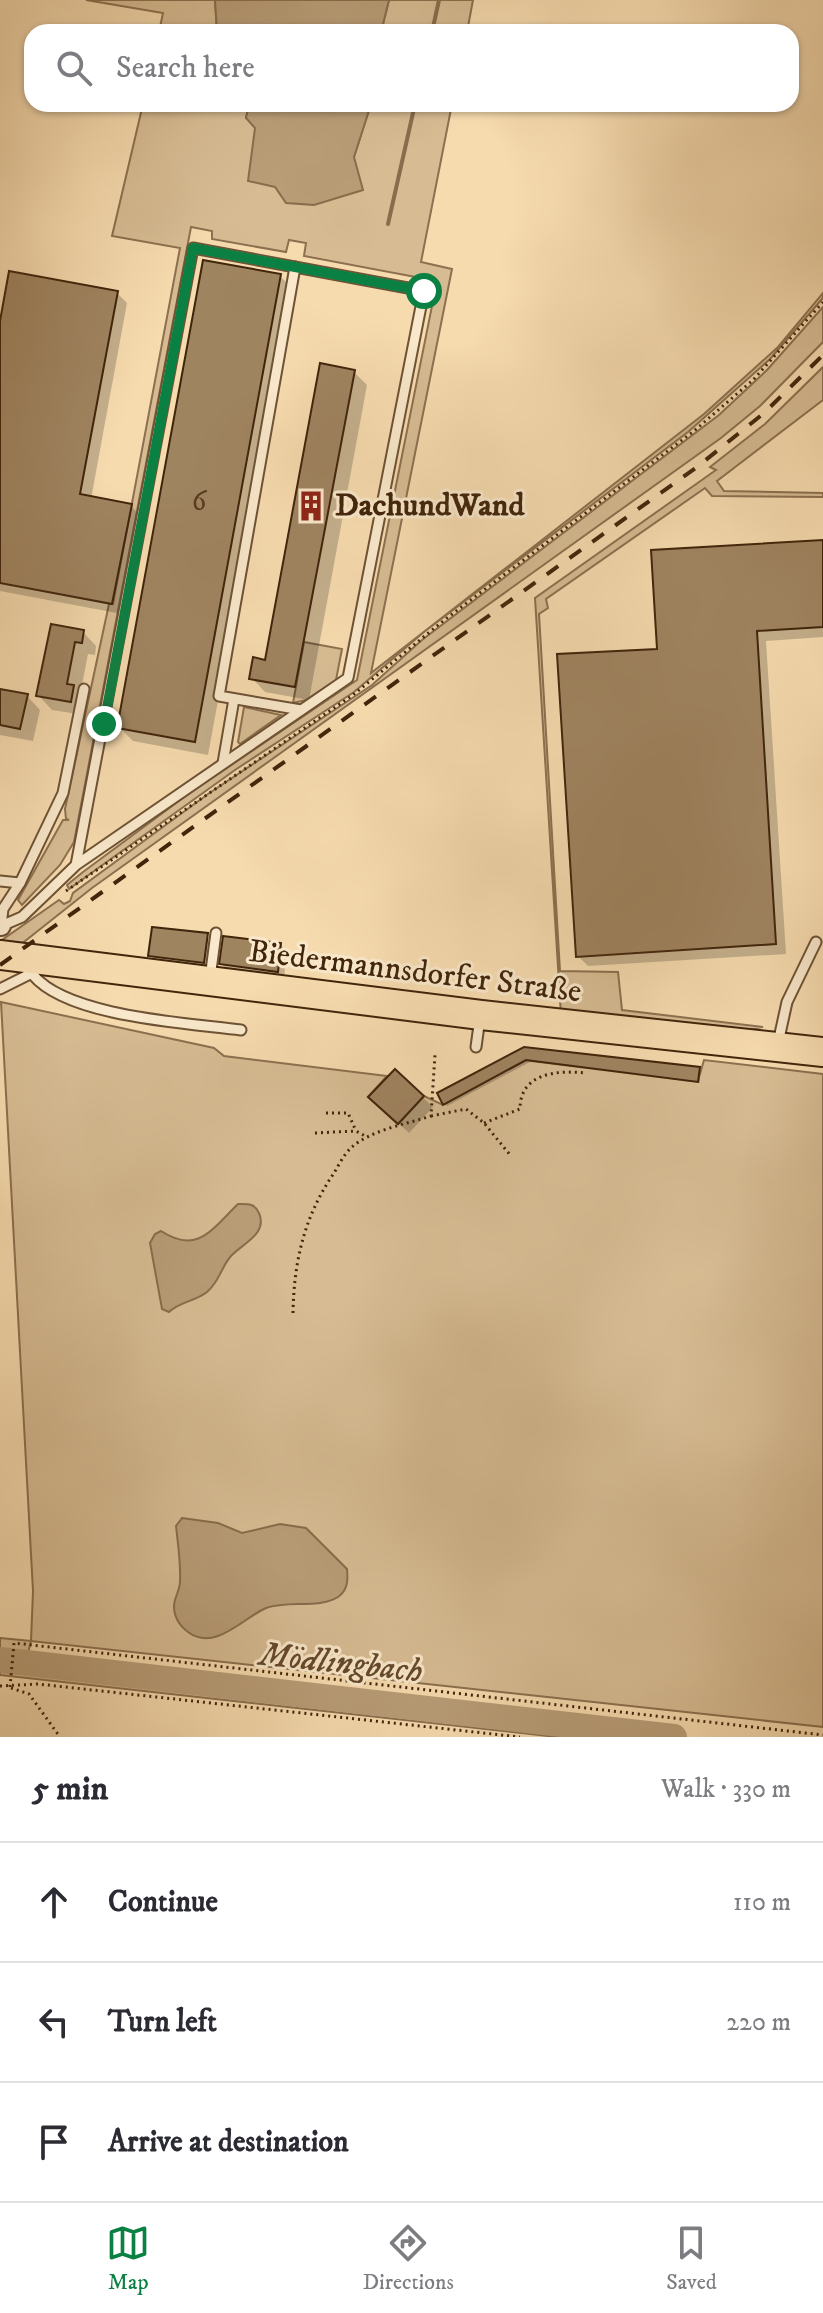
<!DOCTYPE html>
<html lang="en">
<head>
<meta charset="utf-8">
<style>
	body { margin:0; font-family:"IM FELL DW Pica",serif; background:#f7f7f7; color:#2b2b33 }
	.stop { position:absolute; width:24px; height:24px; margin:-18px; border:6px solid #0b8043; border-radius:50%; background:#fff }
	.stop.end { background:#0b8043; border-color:#fff; box-shadow:0 2px 8px #0008 }
	.list { margin:0; padding:0; list-style:none }
	h2 { display:flex; justify-content:space-between; align-items:center; height:104px; margin:0; padding:0 32px; font-size:34px }
	h2 small { font-size:26px; font-weight:400; color:#7c7c81 }
	.list li { display:grid; grid-template-columns:52px 1fr auto; gap:24px; align-items:center; box-sizing:border-box; height:120px; padding:0 32px; border-top:2px solid #e1e1e2 }
	.list b { display:block; font-size:30px; white-space:nowrap }
	.list em { font-size:26px; font-style:normal; color:#7c7c81 }
	.icon { flex:none; width:44px; height:44px; fill:none; stroke:currentColor; stroke-width:2; stroke-linecap:round; stroke-linejoin:round }
	.map { position:relative; flex:none; width:823px; height:1737px; overflow:hidden }
	.search { position:absolute; background:#fff; box-shadow:0 2px 6px #0004; left:24px; right:24px; top:24px; height:88px; display:flex; align-items:center; gap:20px; box-sizing:border-box; padding:0 28px; border-radius:24px; color:#7c7c81; font-size:30px }
	.sheet { height:464px; background:#fff }
	nav { display:flex; justify-content:space-around; align-items:center; box-sizing:border-box; height:112px; border-top:2px solid #e1e1e2; background:#fff; font-size:22px; color:#7c7c81 }
	nav a { display:grid; justify-items:center; gap:4px }
	nav .on { color:#0b8043 }
	.map>svg:first-child { display:block }
	.green { fill:#d7bc93; stroke:#8c704f; stroke-width:2 }
	.water { fill:#b89d77; stroke:#886d4c; stroke-width:2 }
	.shadow { fill:#0003 }
	.lines { fill:none; stroke-linecap:round; stroke-linejoin:round }
	.stream { stroke:#886d4c; stroke-width:4 }
	.river { stroke:#b89d77; stroke-width:26 }
	.building { fill:#9f8460; stroke:#41250b; stroke-width:2 }
	.lane-casing { stroke:#6e5234; stroke-width:13 }
	.street-casing { stroke:#6e5234; stroke-width:22 }
	.primary-casing { stroke:#41250b; stroke-width:32 }
	.path { stroke:#41250b; stroke-width:3; stroke-dasharray:2 4; stroke-linecap:butt }
	.lane { stroke:#f9e8cb; stroke-width:9 }
	.street { stroke:#f9e8cb; stroke-width:18 }
	.primary { stroke:#f6dbaf; stroke-width:28 }
	.rail { stroke:#41250b; stroke-width:4; stroke-dasharray:14 14; stroke-linecap:butt }
	.route { stroke:#0b8043; stroke-width:10 }
	.labels { text-anchor:middle; dominant-baseline:central; stroke-width:6; stroke-linejoin:round; paint-order:stroke }
	.number-label { font-size:28px; fill:#583d20 }
	.poi-label { font-size:32px; font-weight:bold; fill:#41250b; stroke:#f9e8cb; text-anchor:start }
	.street-label { font-size:32px; fill:#41250b; stroke:#f9e8cb }
	.water-label { font-size:34px; font-style:italic; fill:#65492b; stroke:#f9e8cb }
</style>
</head>
<body>
<div class="map">
<svg width="823" height="1737" viewBox="0 0 823 1737">
	<rect width="100%" height="100%" fill="#f6dbaf"/>
	<filter id="stains"><feTurbulence type="fractalNoise" baseFrequency=".0025" numOctaves="4"/><feColorMatrix values="0 0 0 0 .2 0 0 0 0 .09 0 0 0 0 .02 0 0 0 .5 -.17"/></filter>
	<radialGradient id="worn" r=".72"><stop offset=".6" stop-color="#630" stop-opacity="0"/><stop offset="1" stop-color="#630" stop-opacity=".3"/></radialGradient>
	<!-- green -->
	<g class="green">
		<path d="M86,0H215L217,32H159L163,13Z"/>
		<path d="M389,0H473L467,32H381Z"/>
		<path d="M143,104H249L246,118L354,157L371,104H452L421,262L452,269L371,673L704,414L778,347L823,293V298L770,359L688,432L424,632L354,692L235,770L69,889L67,885L83,872L191,792L357,680L437,281L304,256L306,243L289,240L286,252L212,239V231L191,227L74,842L60,865L22,905L18,900L63,820H69L66,819L65,809L109,604H113L180,248L112,236Z"/>
		<path d="M823,307V342L760,406L721,438L92,888L15,949L2,940L59,900L64,904L70,901L73,893L208,794L372,685L422,640L719,415L767,370Z"/>
		<path d="M823,367V400L717,481L724,491L823,493V497L712,496L705,488L546,599L548,608L539,614L560,971L618,972L622,1010L763,1027L744,1030L561,1015L535,598L716,470L710,467L765,424Z"/>
		<path d="M304,642L342,649L336,680L306,700L293,703Z"/>
		<path d="M244,707L281,715L240,744L238,742Z"/>
		<path d="M1,1002L214,1048L224,1056L387,1076L368,1097L398,1124L424,1096L443,1105L526,1060L698,1081L704,1060L823,1074V1727L31,1641L27,1657L0,1654V1638L31,1641L33,1591Z"/>
		<path d="M0,1665L639,1737H557L0,1675Z"/>
	</g>
	<!-- water -->
	<g class="water">
		<path d="M215,0H389L381,32H217Z"/>
		<path d="M249,104H371L354,157L363,190L314,205L286,203L275,187L248,181L255,128L246,118Z"/>
		<path d="M238,1204C247,1204 255,1203 259,1213C268,1234 243,1243 231,1256C221,1267 220,1281 207,1292C196,1301 179,1302 169,1312L162,1309L150,1243L155,1234L161,1231C198,1255 212,1229 238,1204Z"/>
		<path d="M182,1518L218,1523L242,1533L280,1524L306,1528L347,1569C348,1580 348,1590 338,1597C319,1609 288,1600 266,1608C243,1618 215,1652 188,1632C180,1626 174,1617 174,1606C174,1598 180,1590 180,1582C181,1563 178,1545 176,1526Z"/>
	</g>
	<!-- shadow -->
	<g class="shadow">
		<path d="M280,276L294,290L208,755L133,741L119,727Z"/>
		<path d="M117,293L127,303L91,499L131,506L141,516L122,614L0,591V332Z"/>
		<path d="M354,372L367,385L309,700L265,692L252,678L266,662Z"/>
		<path d="M823,542V637L766,641L786,954L588,966L578,956L659,650Z"/>
		<path d="M53,626L83,632L96,646L95,655L88,654L80,695L86,701L84,715L52,710L39,696Z"/>
		<path d="M0,691L27,696L40,710L33,741L0,735Z"/>
		<path d="M207,936L213,943L210,968L157,962L151,956Z"/>
		<path d="M280,945L287,951L284,978L228,970L221,964Z"/>
		<path d="M524,1049L699,1069L700,1083L530,1062L447,1106L445,1104Z"/>
		<path d="M395,1071L433,1107L409,1133L381,1107Z"/>
	</g>
	<g class="lines">
		<!-- stream -->
		<g class="stream">
			<path d="M432,32L439,0"/>
			<path d="M388,224L415,104"/>
		</g>
		<!-- river -->
		<path class="river" d="M0,1660L674,1737"/>
	</g>
	<!-- building -->
	<g class="building">
		<path d="M203,260L281,274L195,742L117,728Z"/>
		<path d="M9,271L118,291L80,494L132,504L112,604L0,583V321Z"/>
		<path d="M320,363L355,370L295,687L249,679L253,657L265,660Z"/>
		<path d="M823,540V627L757,631L776,944L576,957L557,654L657,649L651,550Z"/>
		<path d="M51,624L84,630L82,643L75,642L67,684L74,685L71,702L36,696Z"/>
		<path d="M0,689L28,694L20,729L0,725Z"/>
		<path d="M152,927L208,933L204,963L148,956Z"/>
		<path d="M223,936L281,943L278,972L219,964Z"/>
		<path d="M524,1047L700,1067L698,1082L526,1060L443,1105L437,1093Z"/>
		<path d="M395,1069L424,1096L398,1124L368,1097Z"/>
	</g>
	<g class="lines">
		<!-- lane casing -->
		<g class="lane-casing">
			<g id="lane">
				<path d="M295,267L219,696L301,710"/>
				<path d="M223,763L234,699"/>
				<path d="M76,865L193,248L424,291L348,678L76,865L22,917L1,926L3,909L20,883L63,793L84,689"/>
				<path d="M0,881L20,883"/>
				<path d="M33,975C68,1017 187,1023 241,1030"/>
				<path d="M210,978L216,933"/>
				<path d="M0,989L34,972"/>
				<path d="M778,1043L787,1002L816,942"/>
				<path d="M476,1047L480,1018"/>
			</g>
		</g>
		<!-- street casing -->
		<g class="street-casing">
			<path id="street" d="M0,926H1"/>
		</g>
		<!-- primary casing -->
		<g class="primary-casing">
			<path id="primary" d="M0,955L481,1015L823,1052"/>
		</g>
		<!-- path -->
		<g class="path">
			<path d="M66,891L353,695L443,621L694,431L753,380L823,302"/>
			<path d="M326,1113H348L356,1131"/>
			<path d="M431,1116L466,1109L484,1123L511,1156"/>
			<path d="M484,1123L520,1109C520,1073 557,1070 585,1073"/>
			<path d="M315,1133L356,1131L367,1137"/>
			<path d="M293,1313C294,1261 304,1217 334,1173C339,1165 344,1154 351,1148C370,1130 407,1124 431,1116L435,1055"/>
			<path d="M0,1686L38,1684L520,1737"/>
			<path d="M10,1687L14,1643L823,1735"/>
			<path d="M11,1688L29,1694L60,1737"/>
		</g>
		<!-- lane -->
		<use href="#lane" class="lane"/>
		<!-- street -->
		<use href="#street" class="street"/>
		<!-- primary -->
		<use href="#primary" class="primary"/>
		<!-- rail -->
		<path class="rail" d="M0,965L697,467L764,413L823,355"/>
	</g>
	<g class="lines">
		<!-- route -->
		<path class="route" d="M104,724L193,248L424,291"/>
	</g>
	<!-- icons -->
	<defs>
		<g id="building-bare" transform="scale(2.4)"><path d="M-4-6H4V6H1V3H-1V6H-4ZM-2.5-4.3h1.7v1.8h-1.7ZM.8-4.3h1.7v1.8H.8ZM-2.5-1h1.7V.8h-1.7ZM.8-1h1.7V.8H.8Z" fill="#8f2418" stroke="#f9e8cb" stroke-width="2.5" paint-order="stroke"/></g>
	</defs>
	<g fill-rule="evenodd">
		<use href="#building-bare" x="311" y="506"/>
	</g>
	<g class="labels">
		<!-- number labels -->
		<g class="number-label">
			<text x="199" y="501">6</text>
		</g>
		<!-- poi labels -->
		<g class="poi-label">
			<text x="335" y="506">DachundWand</text>
		</g>
		<!-- street labels -->
		<g class="street-label">
			<text transform="translate(415 972) rotate(7)">Biedermannsdorfer Straße</text>
		</g>
		<!-- water labels -->
		<g class="water-label">
			<text transform="translate(341 1663) rotate(6)">Mödlingbach</text>
		</g>
	</g>
	<rect width="100%" height="100%" filter="url(#stains)"/>
	<rect width="100%" height="100%" fill="url(#worn)"/>
</svg>
<div class="stop" style="left:424px;top:291px"></div>
<div class="stop end" style="left:104px;top:724px"></div>
<div class="search"><svg class="icon" aria-label="search" viewBox="0 0 24 24"><circle cx="10" cy="10" r="6"/><path d="M15 15l6 6"/></svg>Search here</div>
</div>
<section class="sheet">
<h2>5 min<small>Walk · 330 m</small></h2>
<ul class="list">
<li><svg class="icon" aria-label="ahead" viewBox="0 0 24 24"><path d="M12 20V5M6 11l6-6 6 6"/></svg><div><b>Continue</b></div><em>110 m</em></li>
<li><svg class="icon" aria-label="left" viewBox="0 0 24 24"><path d="M17 20v-9H6M10 6l-5 5 5 5"/></svg><div><b>Turn left</b></div><em>220 m</em></li>
<li><svg class="icon" aria-label="arrive" viewBox="0 0 24 24"><path d="M6 21V4h12l-3 4 3 4H6"/></svg><div><b>Arrive at destination</b></div></li>
</ul>
</section>
<nav>
<a class="on"><svg class="icon" aria-label="map" viewBox="0 0 24 24"><path d="M3 6l6-2 6 2 6-2v14l-6 2-6-2-6 2zM9 4v14M15 6v14"/></svg>Map</a>
<a><svg class="icon" aria-label="directions" viewBox="0 0 24 24"><path d="M12 3l9 9-9 9-9-9zM9 14v-3h6M13 9l2 2-2 2"/></svg>Directions</a>
<a><svg class="icon" aria-label="saved" viewBox="0 0 24 24"><path d="M7 4h10v16l-5-4-5 4z"/></svg>Saved</a>
</nav>
</body>
</html>
